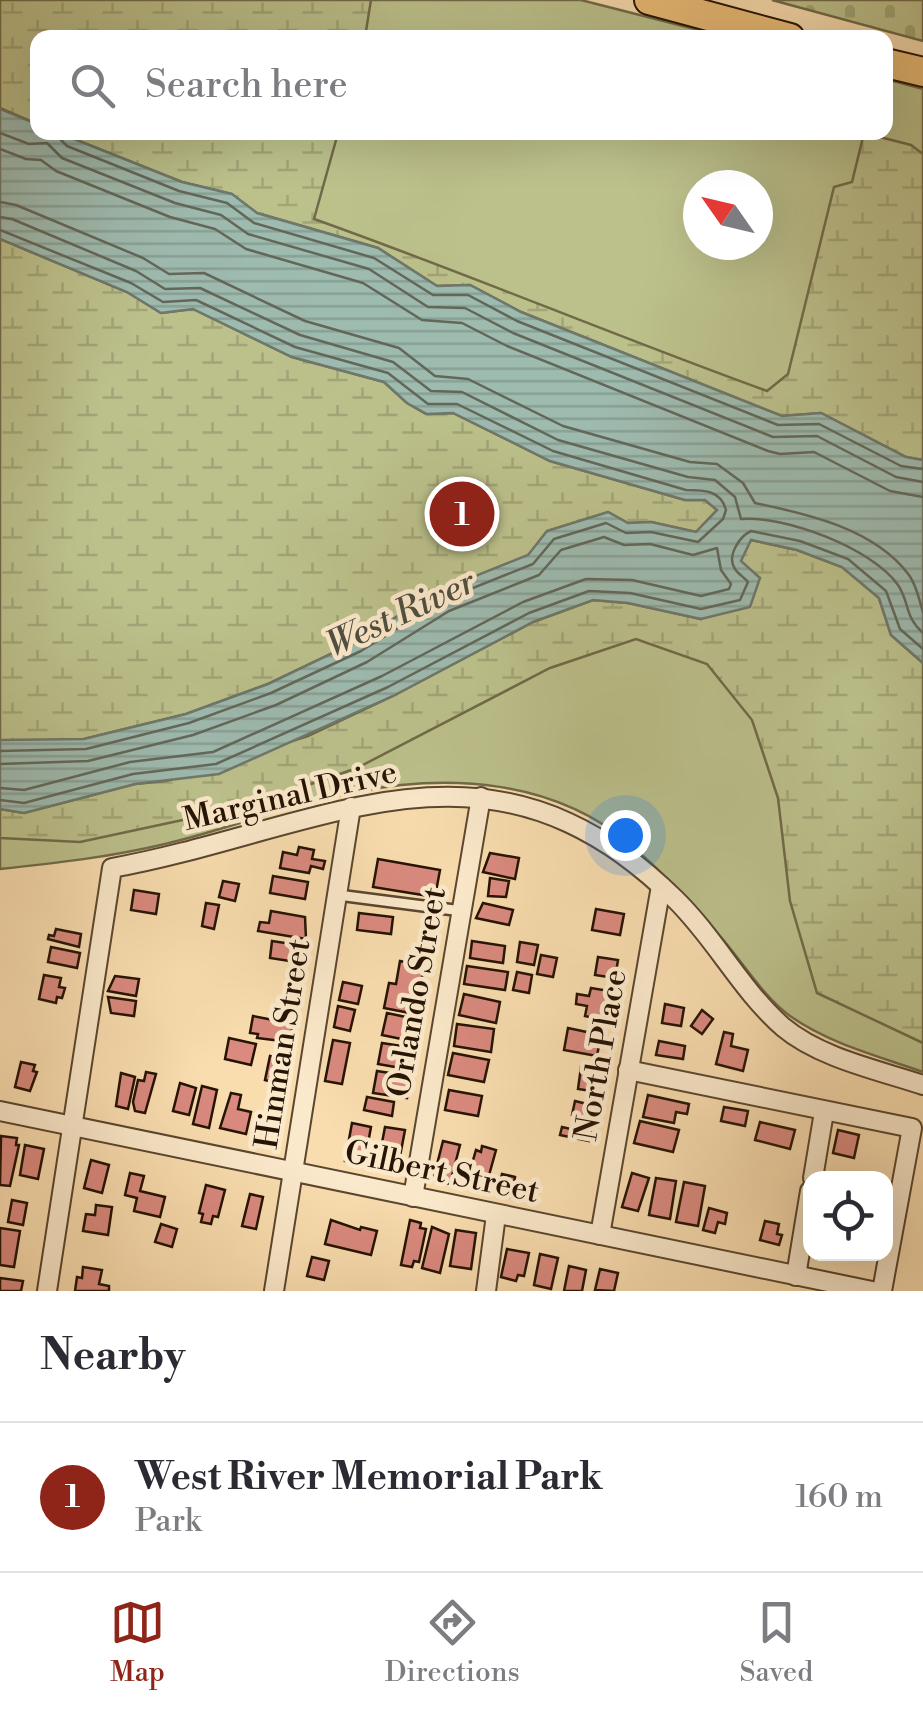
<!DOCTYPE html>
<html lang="en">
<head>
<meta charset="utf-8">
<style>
	body { margin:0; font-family:"Libre Bodoni",serif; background:#f7f7f7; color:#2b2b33 }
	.controls { position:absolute; right:30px; bottom:30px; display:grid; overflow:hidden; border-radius:20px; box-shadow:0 10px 40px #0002 }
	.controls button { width:90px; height:90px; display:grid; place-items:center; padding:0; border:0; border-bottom:2px solid #e1e1e2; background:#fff; color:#2b2b33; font:50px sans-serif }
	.compass { position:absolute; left:683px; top:170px; width:90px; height:90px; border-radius:50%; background:#fff; box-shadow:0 10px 40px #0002; rotate:304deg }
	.you { position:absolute; left:625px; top:835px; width:35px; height:35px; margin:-25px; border:8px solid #fff; border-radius:50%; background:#1a73e8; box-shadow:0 0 0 15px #1a73e833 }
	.badge { display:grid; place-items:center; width:65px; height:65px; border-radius:50%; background:#8f2418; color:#fff; font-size:32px; font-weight:700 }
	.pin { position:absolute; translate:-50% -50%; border:5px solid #fff; box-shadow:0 2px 10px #0006 }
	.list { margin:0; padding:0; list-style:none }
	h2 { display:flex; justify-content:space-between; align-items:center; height:130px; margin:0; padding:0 40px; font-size:42px }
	h2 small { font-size:32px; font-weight:400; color:#7c7c81 }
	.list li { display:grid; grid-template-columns:65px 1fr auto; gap:30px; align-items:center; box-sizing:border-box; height:150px; padding:0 40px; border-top:2px solid #e1e1e2 }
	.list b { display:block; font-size:38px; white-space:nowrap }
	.list p { margin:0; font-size:32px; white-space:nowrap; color:#7c7c81 }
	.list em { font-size:32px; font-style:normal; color:#7c7c81 }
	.icon { flex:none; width:55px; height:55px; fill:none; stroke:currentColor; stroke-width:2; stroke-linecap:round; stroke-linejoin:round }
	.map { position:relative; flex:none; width:923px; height:1291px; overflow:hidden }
	.search { position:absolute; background:#fff; box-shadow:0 10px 40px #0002; left:30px; right:30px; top:30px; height:110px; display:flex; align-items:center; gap:25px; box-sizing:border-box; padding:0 35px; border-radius:20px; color:#7c7c81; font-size:38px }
	.sheet { height:280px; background:#fff }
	nav { display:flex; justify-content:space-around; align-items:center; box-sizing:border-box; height:140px; border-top:2px solid #e1e1e2; background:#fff; font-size:28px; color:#7c7c81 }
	nav a { display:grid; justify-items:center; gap:5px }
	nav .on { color:#8f2418 }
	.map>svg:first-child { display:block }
	.green { fill:#bcc18c; stroke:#706a48; stroke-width:2.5; fill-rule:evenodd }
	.wetland { fill:url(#wetland-marsh); stroke:#706a48; stroke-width:2.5 }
	.cemetery { fill:url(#cemetery-stones); stroke:#706a48; stroke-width:2.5 }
	.water { fill:url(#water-rules); stroke:#6e786b; stroke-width:2.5 }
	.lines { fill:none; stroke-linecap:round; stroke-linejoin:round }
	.shore { stroke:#62675a; stroke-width:2.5 }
	.building { fill:#da8a7f; stroke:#251304; stroke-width:2.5 }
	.service-casing { stroke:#5a462f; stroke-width:14 }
	.minor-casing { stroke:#5a462f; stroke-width:22 }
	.primary-casing { stroke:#251304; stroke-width:32 }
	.service { stroke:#fbe9cb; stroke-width:9 }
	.minor { stroke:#fbe9cb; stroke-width:18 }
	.primary { stroke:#ecbe78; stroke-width:28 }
	.labels { text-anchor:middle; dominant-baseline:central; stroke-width:9; stroke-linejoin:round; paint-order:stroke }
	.street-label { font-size:32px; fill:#251304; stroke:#fbe9cb }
	.water-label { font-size:35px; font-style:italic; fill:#4f4e40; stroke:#fbe9cb }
</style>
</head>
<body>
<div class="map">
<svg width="923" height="1291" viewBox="0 0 923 1291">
	<defs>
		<pattern id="wetland-marsh" width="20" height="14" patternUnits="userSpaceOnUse" patternTransform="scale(2.5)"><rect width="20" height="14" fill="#bcc18c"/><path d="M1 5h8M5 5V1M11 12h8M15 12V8" fill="none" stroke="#a1a577"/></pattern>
		<pattern id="cemetery-stones" width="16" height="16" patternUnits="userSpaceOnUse" patternTransform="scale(2.5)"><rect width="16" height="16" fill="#bcc18c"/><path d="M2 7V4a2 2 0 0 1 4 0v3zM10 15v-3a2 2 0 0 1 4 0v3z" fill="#a1a577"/></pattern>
		<pattern id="water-rules" width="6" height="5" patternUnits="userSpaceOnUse" patternTransform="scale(2.5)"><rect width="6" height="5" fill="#9ebbb0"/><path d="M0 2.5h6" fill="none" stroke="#88a096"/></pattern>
	</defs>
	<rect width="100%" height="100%" fill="#f9ddaf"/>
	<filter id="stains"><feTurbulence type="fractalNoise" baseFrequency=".002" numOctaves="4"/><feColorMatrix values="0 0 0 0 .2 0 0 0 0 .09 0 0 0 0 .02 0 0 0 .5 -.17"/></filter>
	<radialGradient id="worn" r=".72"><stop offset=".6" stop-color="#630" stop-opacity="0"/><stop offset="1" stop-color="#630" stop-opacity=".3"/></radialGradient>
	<!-- green -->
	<path class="green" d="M0,0H581L726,37L38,38V132H886V79L923,89V1072C878,1056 830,1044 790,1016C765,998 745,966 725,942C696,907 664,874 630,844C553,780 450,773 356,792C291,804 229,829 165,844C111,857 56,863 0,869ZM698,185H758V245H698Z"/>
	<!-- wetland -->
	<g class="wetland">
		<path d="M0,0H371L365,37L38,38L37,124L0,108Z"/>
		<path d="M59,133H338L314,219C466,273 615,336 767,391L788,374L834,187L852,182L864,133L911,145L923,154V460L906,457L821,413L782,416L521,312L470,285L437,286L378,248L257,213L231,194L182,182Z"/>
		<path d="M0,239L127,292L161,313L193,309L292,357L384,382L407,403L426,414L453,413L550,461L685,500H705L717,510L696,532L651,522L628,523L608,512L547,531L529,555L438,591L356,642L268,684L186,714L84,739L5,742L0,740Z"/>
		<path d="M751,540L797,550L842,567L879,598L891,635L923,663V1043L817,993L790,901L778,798L752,720L707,664L636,639L550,668L357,768L248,806L80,842L0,838V809L24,813L135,784L166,781L308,736L393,696L533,622L593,600L628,603L701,619Z"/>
	</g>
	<!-- cemetery -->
	<path class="cemetery" d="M772,0H923V41Z"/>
	<!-- water -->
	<path class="water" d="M0,109L37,124L38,132L59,133L182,182L232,194L257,213L378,248L437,286L470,285L521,312L782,416L821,413L906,457L923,460V663L891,635L879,598L842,567L797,550L751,540L741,561L760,578L750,607L701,619L628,603L593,600L533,622L393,696L219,774L135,784L24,813L0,809V740L84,739L186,714L268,684L356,642L438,591L528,555L547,531L608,512L628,523L651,522L696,532L717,510L705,500H685L550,461L453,413L427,414L407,403L384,382L292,357L193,309L161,313L127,292L0,239Z"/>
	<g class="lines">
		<!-- shore -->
		<g class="shore">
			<path d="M60,132L61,140L67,146L179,191L227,203L254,223L374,258L433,295H468L517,321L778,425L819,424L901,466L923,469"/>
			<path d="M0,133L29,144L47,143L62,158L175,203L221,215L248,234L369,269L428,307L465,308L513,333L773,437L817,436L896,477L923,482"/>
			<path d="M0,149L26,159L41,160L56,171L170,217L215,229L246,249L363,283L422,320L462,323L507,346L768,451L780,454L814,452L890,491L923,497"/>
			<path d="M0,202L16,205L143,258L169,274L204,273L305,321L399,348L435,376L468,379L563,426L690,462L717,464L743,483L755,503C808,514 875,529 909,575C917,586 919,600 923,612"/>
			<path d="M0,217L12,219L136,271L165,289L200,288L300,335L393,362L431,391L462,392L558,440L688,477L715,480L735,497L741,519C784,515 872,548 898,585C910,603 904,616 923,633"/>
			<path d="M0,230L131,283L163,302L196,300L295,347L388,373L428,404H457L553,451L686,490C703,490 721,490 726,510L723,519L698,542L651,532L626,533L606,523L554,539L533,564L443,600L361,651L271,693L189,723L86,749L0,751"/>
			<path d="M0,764L88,761L193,735L276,705L367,662L449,611L539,575L561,550L604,537L624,545L650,544L693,555L717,548L721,570L731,584L729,589L701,596L632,580L586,579L523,602L382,676L213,752L130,762L24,790L0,788"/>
			<path d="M0,800L24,803L133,774L216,764L388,687L529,613L589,591L630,593L701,609L740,600L748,582C744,577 738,574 735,569C726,556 740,536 751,531L800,541L848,559L886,591L900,629L923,649"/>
		</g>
	</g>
	<!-- building -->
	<g class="building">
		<path d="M299,847L314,850L312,859L325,861L323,869L311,866L309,873L280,868L283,852L297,855Z"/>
		<path d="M490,853L519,858L515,879L483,872Z"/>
		<path d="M378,859L440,870L435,897L373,887Z"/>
		<path d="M273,876L308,882L305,899L270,893Z"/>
		<path d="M490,878L509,881L506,897L488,896Z"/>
		<path d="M223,881L239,884L235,901L219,897Z"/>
		<path d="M134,890L159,894L156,914L131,910Z"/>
		<path d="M206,903L219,905L214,929L202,926Z"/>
		<path d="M483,903L513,910L509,925L476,918Z"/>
		<path d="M596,909L624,914L620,935L592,930Z"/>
		<path d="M271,911L305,917L306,939L258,931L260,922L269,923Z"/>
		<path d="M359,913L393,917L391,934L357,930Z"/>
		<path d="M56,929L81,934L79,947L48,939L49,935L54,936Z"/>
		<path d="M272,941L305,946L303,963L270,958Z"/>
		<path d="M472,941L505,946L503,963L470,958Z"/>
		<path d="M520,942L538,945L534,965L517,962Z"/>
		<path d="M51,947L80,953L77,968L48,962Z"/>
		<path d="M541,955L557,958L553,977L537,974Z"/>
		<path d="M598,957L618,960L615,978L595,975Z"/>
		<path d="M400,961L424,966L415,1014L384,1008L389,983L396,984Z"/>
		<path d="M467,966L508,972L505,990L464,984Z"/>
		<path d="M517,972L532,975L529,993L513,990Z"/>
		<path d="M44,975L61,978L59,987L65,988L62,998L57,997L56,1003L39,999Z"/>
		<path d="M115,976L139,979L136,996L108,991Z"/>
		<path d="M343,982L362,986L358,1004L339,1000Z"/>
		<path d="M591,988L609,991L603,1020L585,1016L587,1006L576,1004L577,994L589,996Z"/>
		<path d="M464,994L500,1002L496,1023L459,1015Z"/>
		<path d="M108,997L136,1001L134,1016L111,1013Z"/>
		<path d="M665,1004L684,1008L681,1026L662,1023Z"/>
		<path d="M338,1006L355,1010L350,1031L334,1027Z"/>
		<path d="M702,1010L713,1019L702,1034L691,1026Z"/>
		<path d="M387,1013L420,1020L416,1042L382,1035Z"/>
		<path d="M253,1016L293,1024L290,1042L257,1038L258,1034L250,1033Z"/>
		<path d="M457,1024L494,1029L491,1052L454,1046Z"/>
		<path d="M568,1028L601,1035L597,1056L564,1050Z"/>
		<path d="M724,1032L733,1034L731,1046L748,1050L743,1071L716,1064Z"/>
		<path d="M229,1038L256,1044L251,1065L225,1059Z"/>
		<path d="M333,1040L350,1043L342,1084L325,1081Z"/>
		<path d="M659,1041L685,1046L683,1059L656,1055Z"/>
		<path d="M382,1043L415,1048L412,1070L378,1064Z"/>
		<path d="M453,1053L489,1060L484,1082L448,1075Z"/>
		<path d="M270,1056L290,1061L284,1085L265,1080Z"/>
		<path d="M21,1062L35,1065L33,1071L37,1072L30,1091L15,1087Z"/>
		<path d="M581,1067L595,1069L592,1091L578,1089Z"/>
		<path d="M377,1071L410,1076L407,1098L373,1093Z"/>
		<path d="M146,1072L156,1074L145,1113L135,1111L133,1102L138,1080L144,1081Z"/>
		<path d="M121,1073L135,1077L128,1109L116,1106Z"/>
		<path d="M180,1083L196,1088L189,1115L173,1111Z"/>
		<path d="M202,1086L217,1090L209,1128L193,1124Z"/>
		<path d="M449,1090L482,1096L478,1116L445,1110Z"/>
		<path d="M231,1093L241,1095L238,1109L251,1112L246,1134L220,1128Z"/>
		<path d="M648,1095L689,1104L687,1114L676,1112L674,1123L643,1117Z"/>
		<path d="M367,1097L394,1102L392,1116L364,1110Z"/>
		<path d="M575,1101L599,1107L596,1120L572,1115Z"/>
		<path d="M724,1107L748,1111L745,1126L721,1121Z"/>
		<path d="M259,1112L278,1117L268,1140L253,1136Z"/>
		<path d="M640,1121L679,1130L673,1152L634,1143Z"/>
		<path d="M577,1122L592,1125L589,1141L560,1135L562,1127L575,1130Z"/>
		<path d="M760,1122L795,1130L790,1149L755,1140Z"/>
		<path d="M352,1123L371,1127L364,1165L345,1161Z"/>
		<path d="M385,1127L405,1130L397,1172L377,1169Z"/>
		<path d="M838,1130L859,1135L854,1158L833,1153Z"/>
		<path d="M1,1136L17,1138L16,1145H19L10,1186L0,1185Z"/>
		<path d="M443,1141L460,1145L450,1184L433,1180Z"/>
		<path d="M25,1145L44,1149L38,1179L20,1175Z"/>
		<path d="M482,1146L496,1150L486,1186L467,1181L476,1150L481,1152Z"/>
		<path d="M91,1160L109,1165L102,1193L84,1188Z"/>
		<path d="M130,1173L144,1176L140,1191L165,1197L160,1217L134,1211L137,1198L125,1195Z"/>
		<path d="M632,1173L649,1178L638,1211L622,1207Z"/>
		<path d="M502,1174L515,1177L514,1182L524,1184L521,1195L511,1193L510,1197L497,1194Z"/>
		<path d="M656,1178L676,1181L670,1219L649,1215Z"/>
		<path d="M684,1182L705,1186L698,1226L676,1222Z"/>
		<path d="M206,1185L225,1190L218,1217L213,1216L211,1224L201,1222L203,1214L199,1213Z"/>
		<path d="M250,1194L263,1197L256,1229L242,1226Z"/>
		<path d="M12,1200L27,1203L23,1225L8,1222Z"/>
		<path d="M96,1205L112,1207L108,1235L83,1231L86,1214L95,1215Z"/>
		<path d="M709,1208L727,1213L725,1224L718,1222L715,1233L703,1230Z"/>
		<path d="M331,1220L360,1230L361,1227L377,1231L371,1255L325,1244Z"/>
		<path d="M410,1220L421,1223L420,1228L426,1229L419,1262L414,1261L412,1267L401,1265Z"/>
		<path d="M765,1221L779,1224L777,1234L782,1235L779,1245L760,1240Z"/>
		<path d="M161,1224L177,1229L172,1247L155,1242Z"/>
		<path d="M432,1227L449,1234L440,1273L422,1268Z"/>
		<path d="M0,1228L20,1231L14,1267L0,1265Z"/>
		<path d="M456,1230L476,1233L471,1269L450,1266Z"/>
		<path d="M507,1249L529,1253L524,1276L518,1275L516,1281L501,1277Z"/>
		<path d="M540,1254L558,1258L551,1289L534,1285Z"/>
		<path d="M312,1257L329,1261L324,1280L307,1276Z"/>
		<path d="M569,1266L586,1270L582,1291H564Z"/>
		<path d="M83,1267L102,1270L99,1284L109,1286V1291H75L77,1277L82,1278Z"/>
		<path d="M600,1269L618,1273L614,1291L595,1290Z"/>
		<path d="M0,1278L23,1281L21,1291H0Z"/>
	</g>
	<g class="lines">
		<!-- service casing -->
		<g class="service-casing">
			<path id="service" d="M338,895L462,911"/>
		</g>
		<!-- minor casing -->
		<g class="minor-casing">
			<g id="minor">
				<path d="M628,1070L912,1128L882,1291"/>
				<path d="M0,1111L872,1291"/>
				<path d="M813,1178L824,1112"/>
				<path d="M413,1197L481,797"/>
				<path d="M600,1235L661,886"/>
				<path d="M796,1276L810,1191"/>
				<path d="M47,1291L112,868C325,829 487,714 675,899C715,938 741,990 783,1027C820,1058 878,1070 923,1085"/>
				<path d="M274,1291L351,807"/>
				<path d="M486,1291L496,1215"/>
			</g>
		</g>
		<!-- primary casing -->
		<g class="primary-casing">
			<g id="primary">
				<path d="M649,0L790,38"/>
				<path d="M886,63L923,72"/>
			</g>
		</g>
		<!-- service -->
		<use href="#service" class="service"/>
		<!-- minor -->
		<use href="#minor" class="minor"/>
		<!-- primary -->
		<use href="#primary" class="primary"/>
	</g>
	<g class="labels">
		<!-- street labels -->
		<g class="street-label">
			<text transform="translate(290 796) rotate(-13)">Marginal Drive</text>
			<text transform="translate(417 992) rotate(-80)">Orlando Street</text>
			<text transform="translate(283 1044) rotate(-81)">Hinman Street</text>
			<text transform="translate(601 1055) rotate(-80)">North Place</text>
			<text transform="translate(442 1172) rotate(12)">Gilbert Street</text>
		</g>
		<!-- water labels -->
		<g class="water-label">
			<text transform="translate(401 614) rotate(-25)">West River</text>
		</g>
	</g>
	<rect width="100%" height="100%" filter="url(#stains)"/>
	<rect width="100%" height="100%" fill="url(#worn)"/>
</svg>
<div class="controls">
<button><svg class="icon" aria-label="locate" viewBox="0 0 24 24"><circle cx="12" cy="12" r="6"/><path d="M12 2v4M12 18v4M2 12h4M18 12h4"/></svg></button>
</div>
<svg class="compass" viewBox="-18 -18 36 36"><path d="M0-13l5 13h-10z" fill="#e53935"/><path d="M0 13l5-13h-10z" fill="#7c7c81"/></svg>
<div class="you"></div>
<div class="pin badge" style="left:462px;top:514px">1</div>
<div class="search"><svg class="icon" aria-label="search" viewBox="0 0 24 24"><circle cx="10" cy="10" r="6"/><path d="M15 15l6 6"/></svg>Search here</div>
</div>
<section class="sheet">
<h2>Nearby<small></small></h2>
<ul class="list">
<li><span class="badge">1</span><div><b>West River Memorial Park</b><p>Park</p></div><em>160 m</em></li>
</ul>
</section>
<nav>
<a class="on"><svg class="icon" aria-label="map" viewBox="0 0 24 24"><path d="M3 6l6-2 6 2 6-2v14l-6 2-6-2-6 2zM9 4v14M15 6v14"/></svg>Map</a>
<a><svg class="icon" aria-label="directions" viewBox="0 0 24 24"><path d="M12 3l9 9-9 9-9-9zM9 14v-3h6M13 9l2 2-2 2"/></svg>Directions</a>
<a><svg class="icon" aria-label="saved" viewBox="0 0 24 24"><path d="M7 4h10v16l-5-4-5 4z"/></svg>Saved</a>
</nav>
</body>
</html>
